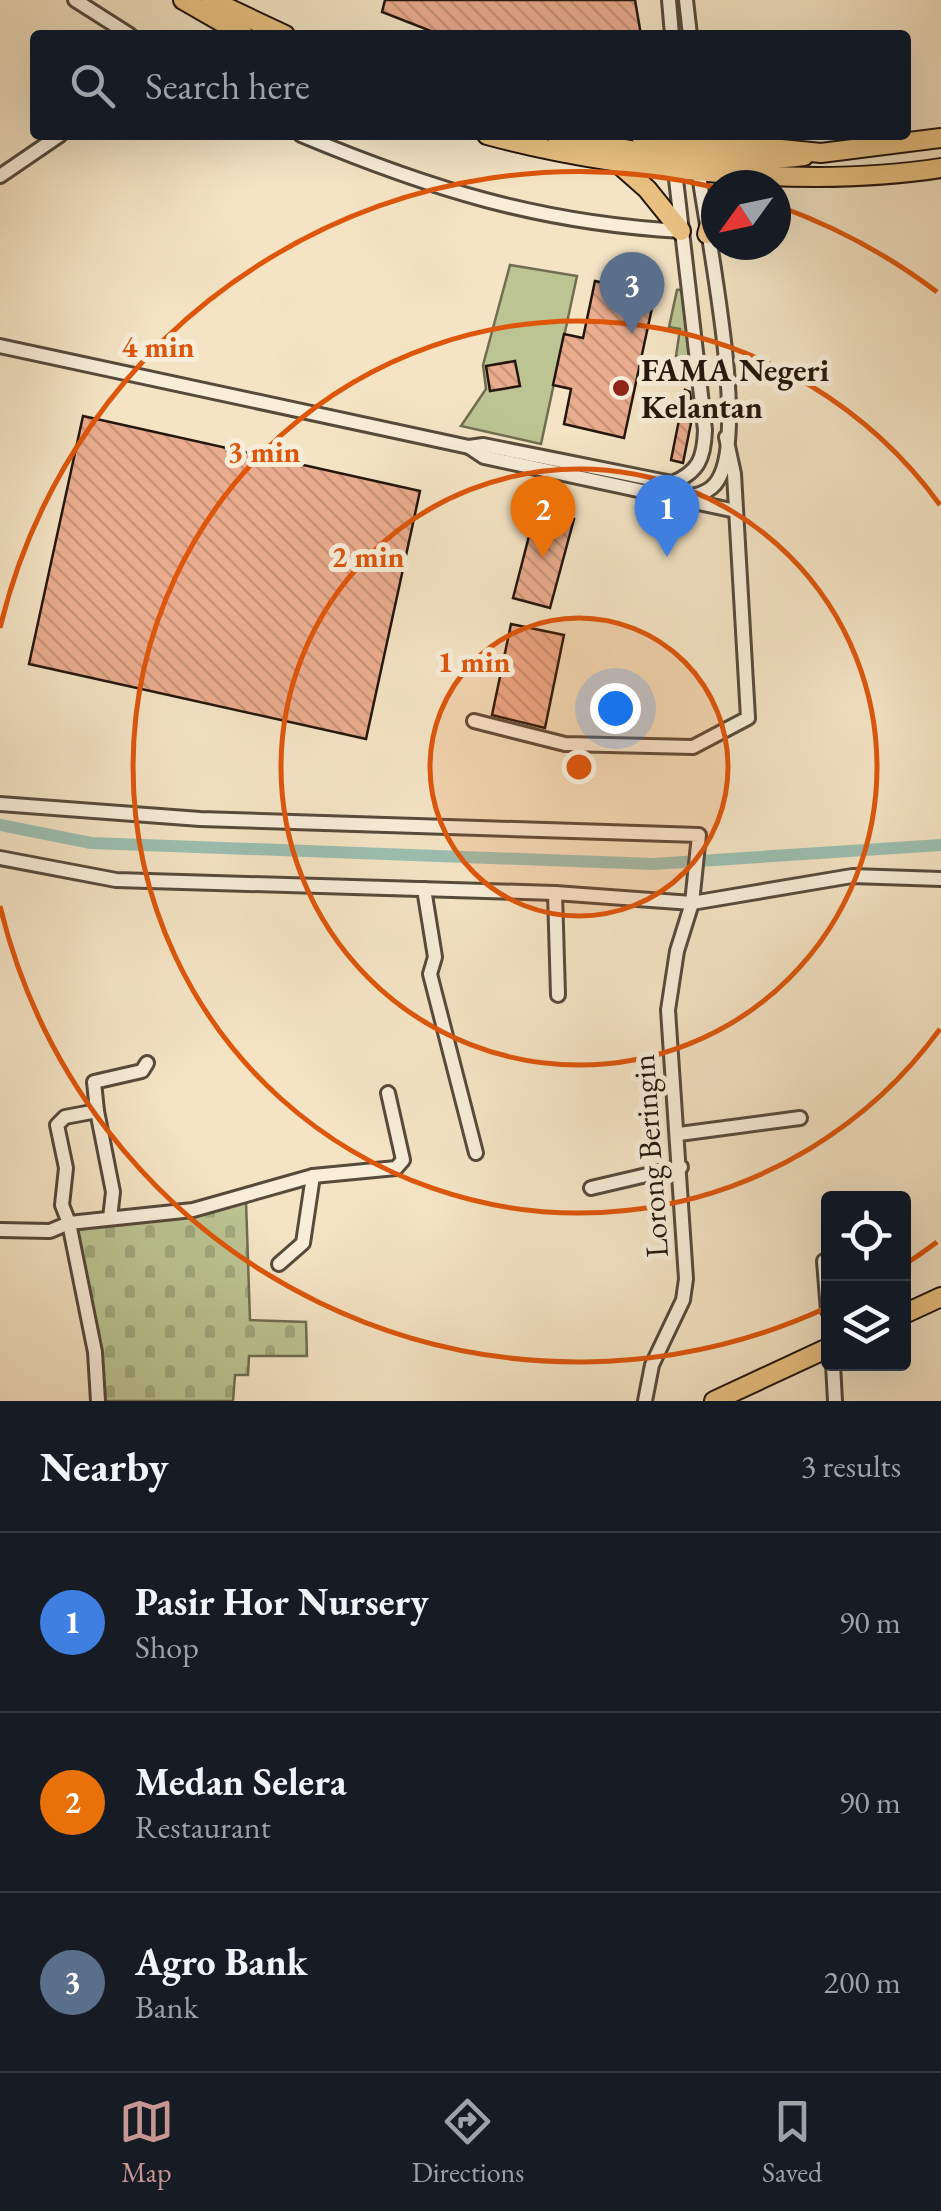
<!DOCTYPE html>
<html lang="en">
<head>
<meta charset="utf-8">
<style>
	body { margin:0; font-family:"EB Garamond",serif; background:#242831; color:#f1f3f6 }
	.controls { position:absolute; right:30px; bottom:30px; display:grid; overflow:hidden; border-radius:10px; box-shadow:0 10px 40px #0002 }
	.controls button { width:90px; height:90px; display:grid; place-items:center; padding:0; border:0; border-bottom:2px solid #363941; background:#171b24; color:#f1f3f6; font:50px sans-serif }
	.compass { position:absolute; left:701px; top:170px; width:90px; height:90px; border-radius:50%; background:#171b24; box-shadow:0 10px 40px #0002; rotate:237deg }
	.you { position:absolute; left:615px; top:708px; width:35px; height:35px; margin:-25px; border:8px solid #fff; border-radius:50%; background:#1a73e8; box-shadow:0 0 0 15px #1a73e833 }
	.badge { display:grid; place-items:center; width:65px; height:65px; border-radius:50%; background:#c59692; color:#fff; font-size:32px; font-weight:700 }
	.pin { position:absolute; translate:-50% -82px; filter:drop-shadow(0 2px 5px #0008) }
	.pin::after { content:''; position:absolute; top:52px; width:35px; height:30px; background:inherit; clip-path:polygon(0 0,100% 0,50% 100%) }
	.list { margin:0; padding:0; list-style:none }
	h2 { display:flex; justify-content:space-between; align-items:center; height:130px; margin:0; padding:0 40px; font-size:42px }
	h2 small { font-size:32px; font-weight:400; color:#9ea1a6 }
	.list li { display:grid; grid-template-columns:65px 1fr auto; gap:30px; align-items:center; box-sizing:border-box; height:180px; padding:0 40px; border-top:2px solid #363941 }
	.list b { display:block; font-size:38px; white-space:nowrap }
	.list p { margin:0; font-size:32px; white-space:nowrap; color:#9ea1a6 }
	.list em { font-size:32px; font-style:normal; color:#9ea1a6 }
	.icon { flex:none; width:55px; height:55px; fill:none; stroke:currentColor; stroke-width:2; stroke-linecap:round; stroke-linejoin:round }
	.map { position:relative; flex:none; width:941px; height:1401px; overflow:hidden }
	.search { position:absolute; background:#171b24; box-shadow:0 10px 40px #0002; left:30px; right:30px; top:30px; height:110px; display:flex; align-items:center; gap:25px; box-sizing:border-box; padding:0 35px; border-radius:10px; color:#9ea1a6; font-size:38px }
	.sheet { height:670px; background:#171b24 }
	nav { display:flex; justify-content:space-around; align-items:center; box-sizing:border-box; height:140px; border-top:2px solid #363941; background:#171b24; font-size:28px; color:#9ea1a6 }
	nav a { display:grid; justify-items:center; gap:5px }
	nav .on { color:#c59692 }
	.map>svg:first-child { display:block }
	.green { fill:#bcc493; stroke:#706d50; stroke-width:2.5 }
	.cemetery { fill:url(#cemetery-stones); stroke:#706d50; stroke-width:2.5 }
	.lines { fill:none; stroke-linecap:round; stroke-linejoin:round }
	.canal { stroke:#9cbfb1; stroke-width:12 }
	.building { fill:url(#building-back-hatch); stroke:#23160d; stroke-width:2.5 }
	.minor-casing { stroke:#574a3b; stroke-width:18 }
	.major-casing { stroke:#23160d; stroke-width:22 }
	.minor { stroke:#f8edd9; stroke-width:12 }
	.major { stroke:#eac282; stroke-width:18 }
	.ring { fill:none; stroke:#de560c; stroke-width:5 }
	.poi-dot { fill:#8f2418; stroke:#f8edd9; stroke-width:4 }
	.labels { text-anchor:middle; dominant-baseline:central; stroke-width:10; stroke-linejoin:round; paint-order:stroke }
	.poi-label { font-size:32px; font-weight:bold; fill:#23160d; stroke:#f8edd9; text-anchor:start }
	.street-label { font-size:32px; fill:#23160d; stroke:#f8edd9 }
	.centre { fill:#de560c; stroke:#f8edd9; stroke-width:5 }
	.ring-label { font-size:30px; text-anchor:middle; font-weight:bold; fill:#de560c; stroke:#f8edd9; stroke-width:10; stroke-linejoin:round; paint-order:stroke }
</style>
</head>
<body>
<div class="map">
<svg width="941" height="1401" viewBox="0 0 941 1401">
	<defs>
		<pattern id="cemetery-stones" width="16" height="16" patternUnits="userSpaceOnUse" patternTransform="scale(2.5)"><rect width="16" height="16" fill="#bcc493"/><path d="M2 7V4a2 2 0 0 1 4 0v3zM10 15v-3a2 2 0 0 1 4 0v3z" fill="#a1a87e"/></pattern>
		<pattern id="building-back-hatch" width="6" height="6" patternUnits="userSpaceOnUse" patternTransform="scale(2.5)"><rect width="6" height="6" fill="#eaac8e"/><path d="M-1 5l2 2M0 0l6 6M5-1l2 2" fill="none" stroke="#c89379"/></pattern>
	</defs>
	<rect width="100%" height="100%" fill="#f4e4c4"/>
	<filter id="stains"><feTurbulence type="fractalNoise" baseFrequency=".002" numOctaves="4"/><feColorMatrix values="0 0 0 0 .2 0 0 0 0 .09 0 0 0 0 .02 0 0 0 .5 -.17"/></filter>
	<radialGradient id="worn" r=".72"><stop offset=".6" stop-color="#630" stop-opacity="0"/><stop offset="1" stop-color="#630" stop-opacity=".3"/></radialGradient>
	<!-- green -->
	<g class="green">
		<path d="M510,265L577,276L541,444L461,426L486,389L483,365Z"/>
		<path d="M686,289L695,360L676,356L680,329L669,327L677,290Z"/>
	</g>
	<!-- cemetery -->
	<path class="cemetery" d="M246,1201L250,1320L306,1322L307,1356H249L248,1375H235L233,1401H99L76,1236L79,1230Z"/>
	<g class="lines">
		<!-- canal -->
		<path class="canal" d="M0,825L91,843L653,864L941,845"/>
	</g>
	<!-- building -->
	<g class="building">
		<path d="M385,0H635L641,35H441L382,12Z"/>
		<path d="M595,281L655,294L624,438L564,424L571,389L553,385L564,334L583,338Z"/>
		<path d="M515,361L520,386L490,391L486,366Z"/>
		<path d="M685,390L690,392L693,413L683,463L671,460Z"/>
		<path d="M83,416L420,491L366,739L29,664Z"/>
		<path d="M536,509L574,519L550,608L513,598Z"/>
		<path d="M511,624L564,635L545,728L492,715Z"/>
	</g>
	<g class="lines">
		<!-- minor casing -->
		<g class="minor-casing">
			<g id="minor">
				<path d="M75,0L130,35"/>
				<path d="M669,0L672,35"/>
				<path d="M686,0L690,35"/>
				<path d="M301,135C430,189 540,223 681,231"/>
				<path d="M0,176L60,135"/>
				<path d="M0,346L469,447L483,445L672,483C699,472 704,458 705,430L674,162"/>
				<path d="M469,447L484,457L736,511"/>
				<path d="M678,499C693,496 710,494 718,480C749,431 706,231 698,167"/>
				<path d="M474,721L565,744L693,747L748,718L734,474L726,437"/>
				<path d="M0,804L200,819L699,835L692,903L677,951L668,1010L686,1279L683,1300L652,1365L645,1401"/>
				<path d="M0,858L116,880L555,893L692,903L852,876L941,879"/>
				<path d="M424,889L435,957L430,974L476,1153"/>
				<path d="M555,893L558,995"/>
				<path d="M97,1111L113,1192L110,1218"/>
				<path d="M679,1134L800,1118"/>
				<path d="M591,1188L681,1167"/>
				<path d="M0,1230L50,1231L69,1223L62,1205L66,1168L57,1125L65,1117L97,1111L94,1082L142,1071L147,1063"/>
				<path d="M824,1261L828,1311"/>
				<path d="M279,1264L303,1243L313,1176"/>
				<path d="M833,1364L835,1401"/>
				<path d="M98,1401L95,1352L69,1223L193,1210L313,1176L396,1168L403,1160L388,1093"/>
			</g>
		</g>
		<!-- major casing -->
		<g class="major-casing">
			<g id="major">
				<path d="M183,0L244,35"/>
				<path d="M211,0L285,35"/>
				<path d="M487,135C615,170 810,189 941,168"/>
				<path d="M556,135C620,153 738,165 804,156"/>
				<path d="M640,135L821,153L941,138"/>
				<path d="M613,159L647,189L681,231"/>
				<path d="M707,234L716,203"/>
				<path d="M904,1314L941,1297"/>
				<path d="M714,1401L828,1348"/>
			</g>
		</g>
		<!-- minor -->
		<use href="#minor" class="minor"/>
		<!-- major -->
		<use href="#major" class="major"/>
	</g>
	<!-- distance rings -->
	<circle cx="579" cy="767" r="149" fill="#de560c" fill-opacity=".12"/>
	<g class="ring">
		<circle cx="579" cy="767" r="149"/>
		<circle cx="579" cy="767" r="298"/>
		<path d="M940 1029A446 446 0 1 1 940 505"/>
		<path d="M937 1242A595 595 0 0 1 907 1263M826 1308A595 595 0 0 1 0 906M0 628A595 595 0 0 1 713 187M778 206A595 595 0 0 1 937 292"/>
	</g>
	<!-- markers -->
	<circle class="poi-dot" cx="621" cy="388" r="10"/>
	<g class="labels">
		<!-- poi labels -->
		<g class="poi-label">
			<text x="641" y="370">FAMA Negeri<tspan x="641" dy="37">Kelantan</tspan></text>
		</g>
		<!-- street labels -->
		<g class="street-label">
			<text transform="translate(650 1156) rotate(-94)">Lorong Beringin</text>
		</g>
	</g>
	<circle cx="579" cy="767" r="15" class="centre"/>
	<g class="ring-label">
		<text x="158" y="357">4 min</text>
		<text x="264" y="462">3 min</text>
		<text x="368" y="567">2 min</text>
		<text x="474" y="672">1 min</text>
	</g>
	<rect width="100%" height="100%" filter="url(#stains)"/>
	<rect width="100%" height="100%" fill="url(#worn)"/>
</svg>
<div class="controls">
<button><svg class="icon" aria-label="locate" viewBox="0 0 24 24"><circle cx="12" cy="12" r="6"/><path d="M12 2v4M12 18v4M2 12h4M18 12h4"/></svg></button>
<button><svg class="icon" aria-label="layers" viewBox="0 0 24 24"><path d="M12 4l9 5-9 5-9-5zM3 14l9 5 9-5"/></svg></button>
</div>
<svg class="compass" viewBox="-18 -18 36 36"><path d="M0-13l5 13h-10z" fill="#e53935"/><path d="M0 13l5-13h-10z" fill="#9ea1a6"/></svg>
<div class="you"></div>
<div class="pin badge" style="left:667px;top:557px;background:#3f7fe0">1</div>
<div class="pin badge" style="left:543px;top:558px;background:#e8710a">2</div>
<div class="pin badge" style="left:632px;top:334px;background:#5c6f8a">3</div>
<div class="search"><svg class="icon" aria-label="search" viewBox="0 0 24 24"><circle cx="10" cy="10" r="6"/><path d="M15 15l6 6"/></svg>Search here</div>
</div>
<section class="sheet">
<h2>Nearby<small>3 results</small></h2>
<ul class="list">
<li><span class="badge" style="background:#3f7fe0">1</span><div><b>Pasir Hor Nursery</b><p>Shop</p></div><em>90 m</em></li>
<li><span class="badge" style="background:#e8710a">2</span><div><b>Medan Selera</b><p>Restaurant</p></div><em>90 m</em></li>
<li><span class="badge" style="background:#5c6f8a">3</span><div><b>Agro Bank</b><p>Bank</p></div><em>200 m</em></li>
</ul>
</section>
<nav>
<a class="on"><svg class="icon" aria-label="map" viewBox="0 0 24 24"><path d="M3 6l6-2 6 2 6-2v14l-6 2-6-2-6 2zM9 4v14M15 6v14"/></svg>Map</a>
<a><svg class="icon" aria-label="directions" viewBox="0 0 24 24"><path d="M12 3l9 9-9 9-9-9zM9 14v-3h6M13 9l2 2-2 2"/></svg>Directions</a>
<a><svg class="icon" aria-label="saved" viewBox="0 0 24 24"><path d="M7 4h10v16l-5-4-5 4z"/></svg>Saved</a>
</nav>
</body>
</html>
